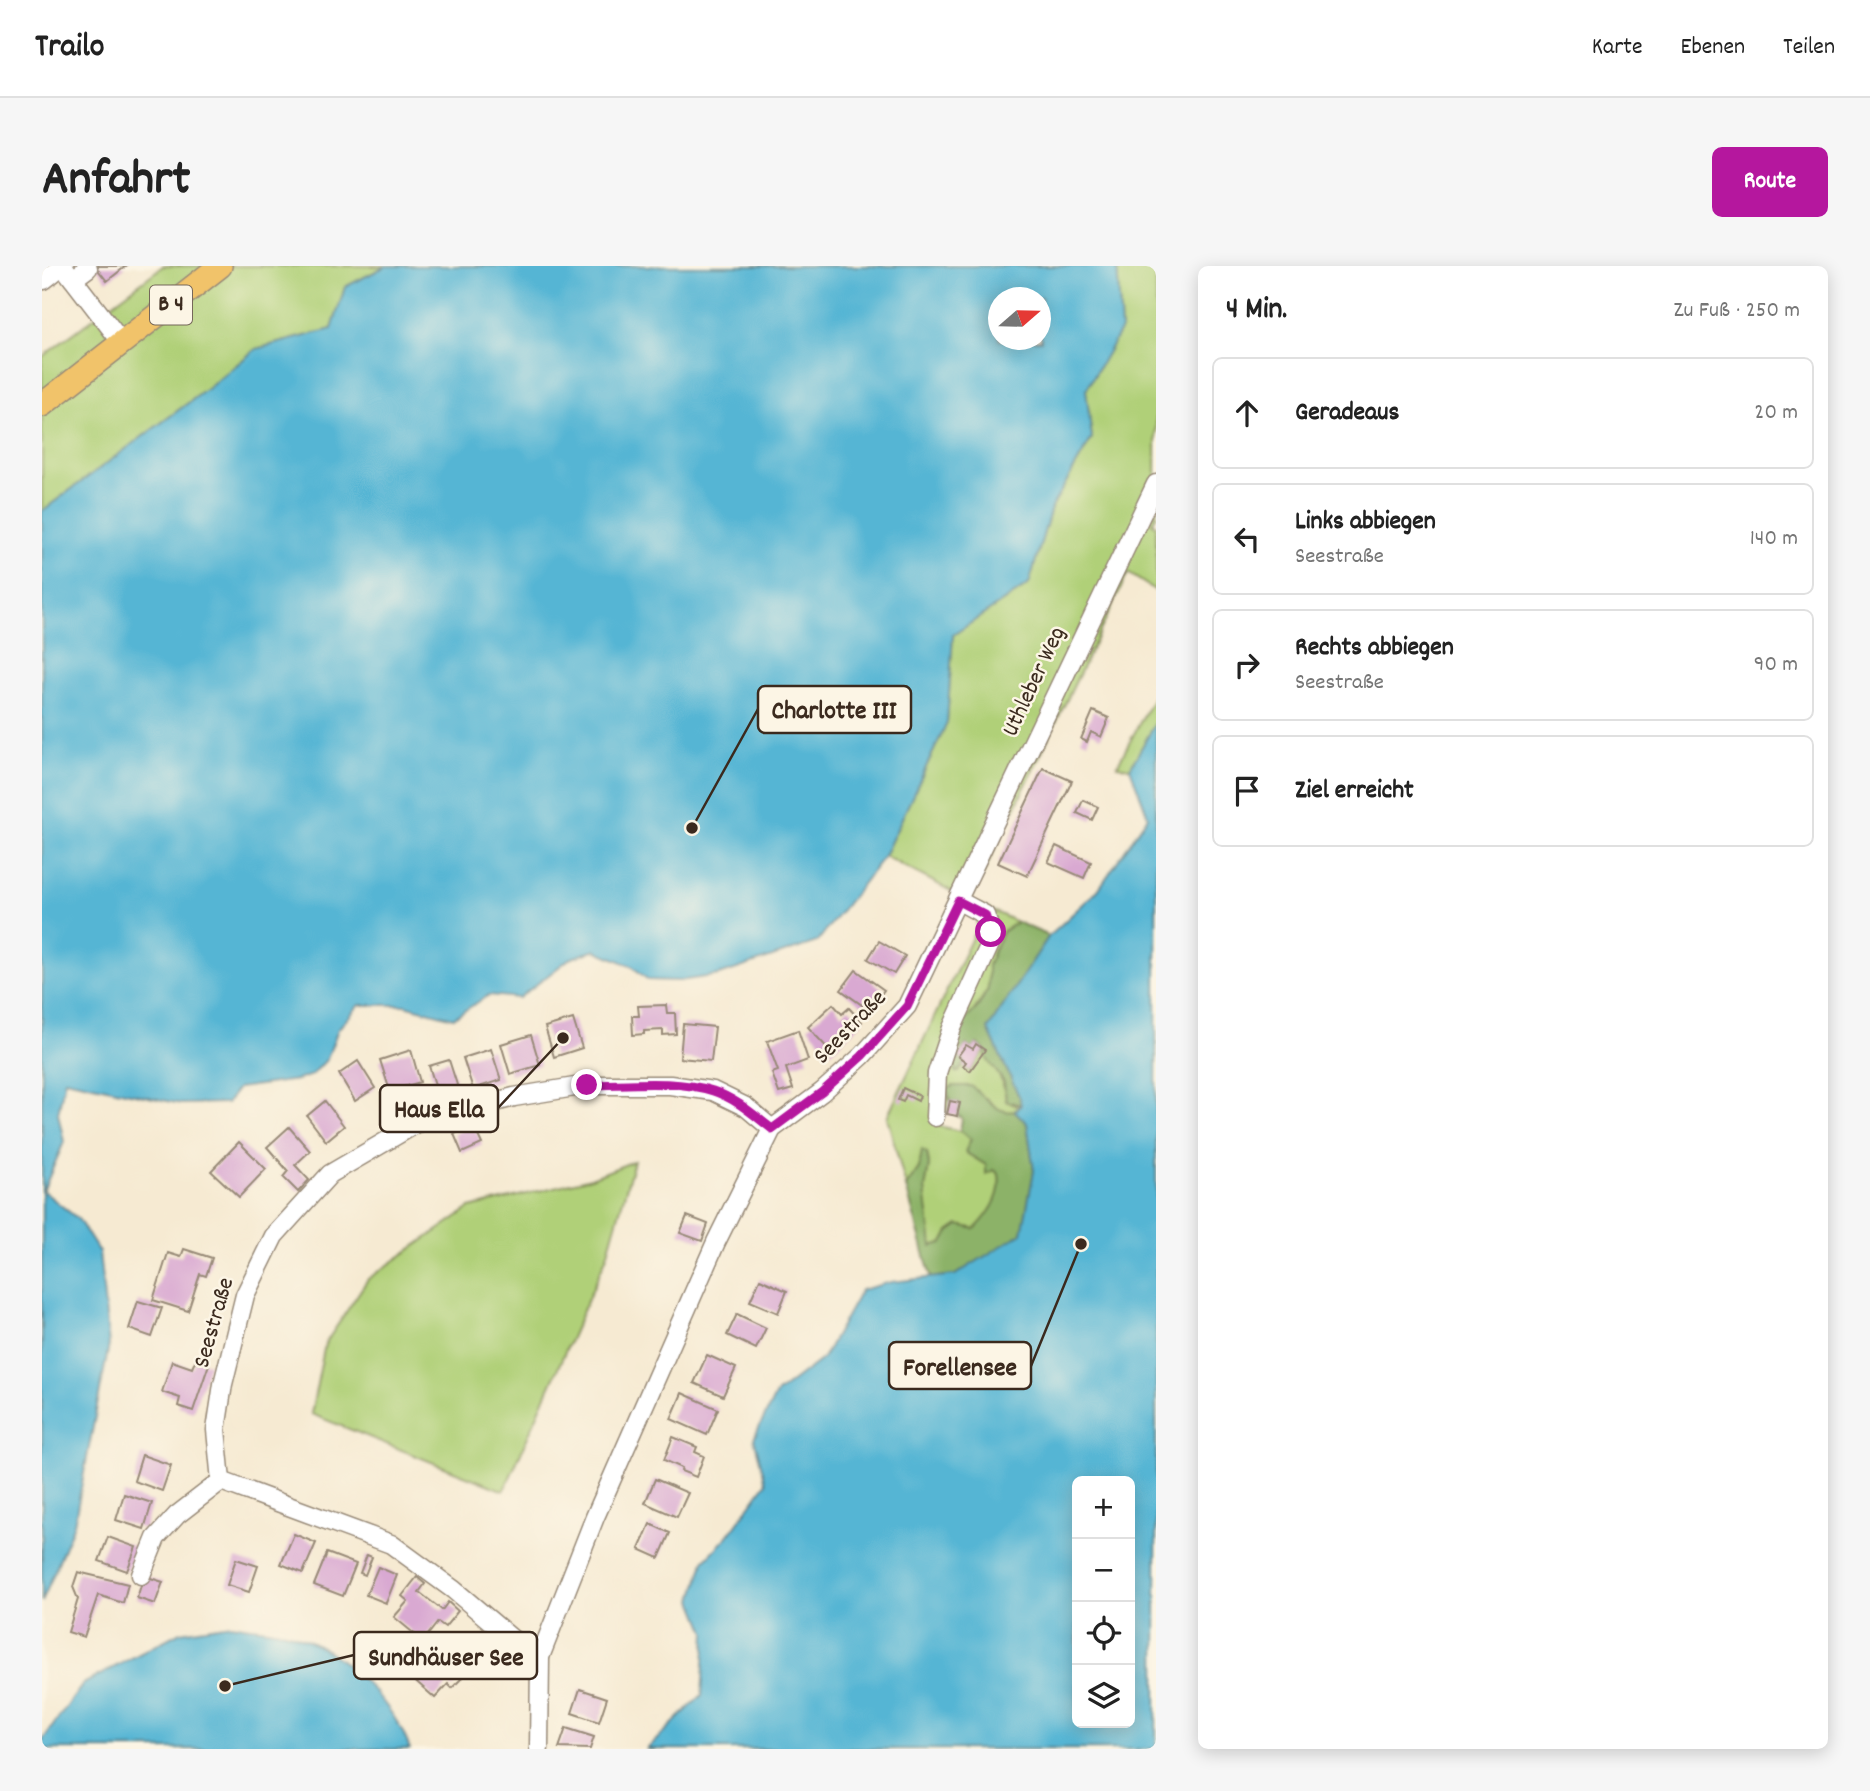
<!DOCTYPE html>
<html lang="de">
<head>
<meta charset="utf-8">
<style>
	body { margin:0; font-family:Dekko,sans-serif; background:#f6f6f6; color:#222 }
	.controls { position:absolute; right:21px; bottom:21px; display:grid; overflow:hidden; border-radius:10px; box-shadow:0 4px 18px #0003 }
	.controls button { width:63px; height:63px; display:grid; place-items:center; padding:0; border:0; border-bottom:2px solid #e0e0e0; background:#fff; color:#222; font:35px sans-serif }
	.compass { position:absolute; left:946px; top:21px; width:63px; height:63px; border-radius:50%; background:#fff; box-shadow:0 4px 18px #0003; rotate:70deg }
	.stop { position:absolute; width:21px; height:21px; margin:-16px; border:5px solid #b5179e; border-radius:50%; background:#fff }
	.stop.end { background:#b5179e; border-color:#fff; box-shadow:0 2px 7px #0008 }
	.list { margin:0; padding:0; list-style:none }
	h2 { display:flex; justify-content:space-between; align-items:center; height:91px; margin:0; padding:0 28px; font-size:30px }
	h2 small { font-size:23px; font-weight:400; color:#767676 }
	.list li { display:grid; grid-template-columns:46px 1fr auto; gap:21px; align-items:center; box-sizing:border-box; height:112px; margin:0 14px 14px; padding:0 14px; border:2px solid #e0e0e0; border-radius:10px }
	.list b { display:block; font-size:26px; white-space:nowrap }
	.list p { margin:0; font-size:23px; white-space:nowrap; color:#767676 }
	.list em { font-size:23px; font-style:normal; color:#767676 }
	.icon { flex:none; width:38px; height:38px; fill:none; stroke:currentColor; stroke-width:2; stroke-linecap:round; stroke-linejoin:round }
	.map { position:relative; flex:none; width:1114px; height:1483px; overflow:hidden; border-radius:10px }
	header { display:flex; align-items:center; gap:42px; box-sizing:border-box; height:98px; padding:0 35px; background:#fff; border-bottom:2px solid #e0e0e0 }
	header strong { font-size:33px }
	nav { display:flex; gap:38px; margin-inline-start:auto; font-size:24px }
	.intro { display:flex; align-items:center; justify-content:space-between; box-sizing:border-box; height:168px; padding:0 42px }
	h1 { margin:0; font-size:49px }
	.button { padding:18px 32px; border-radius:10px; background:#b5179e; color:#fff; font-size:24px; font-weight:700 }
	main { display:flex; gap:42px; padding:0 42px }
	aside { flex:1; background:#fff; border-radius:10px; box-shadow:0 4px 18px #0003 }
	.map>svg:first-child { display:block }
	.green { fill:#b0d078; stroke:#767d4b; stroke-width:2 }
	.forest { fill:#8cb268; stroke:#646e43; stroke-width:2 }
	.water { fill:#55b5d4; stroke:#487079; stroke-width:2; fill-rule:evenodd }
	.building { fill:#d9a9d2 }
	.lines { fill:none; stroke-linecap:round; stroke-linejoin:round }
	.minor-casing { stroke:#988a78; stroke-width:21 }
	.major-casing { stroke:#988a78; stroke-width:26 }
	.minor { stroke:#fff; stroke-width:18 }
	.major { stroke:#f1c36a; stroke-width:23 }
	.route { stroke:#b5179e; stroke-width:9 }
	.labels { text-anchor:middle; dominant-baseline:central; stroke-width:5; stroke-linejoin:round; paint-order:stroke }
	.shield { fill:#fcf5e5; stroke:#75675a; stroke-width:2 }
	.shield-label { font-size:23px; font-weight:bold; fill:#3b2a1e }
	.street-label { font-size:24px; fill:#3b2a1e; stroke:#fcf5e5 }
	.leader { fill:none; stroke:#3b2a1e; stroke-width:2.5 }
	.callout-dot { fill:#3b2a1e; stroke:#fcf5e5; stroke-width:2.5 }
	.callout { fill:#fcf5e5; stroke:#3b2a1e; stroke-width:2.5 }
	.callout-label { font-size:26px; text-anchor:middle; font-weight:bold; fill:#3b2a1e }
</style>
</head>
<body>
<header>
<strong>Trailo</strong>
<nav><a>Karte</a><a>Ebenen</a><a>Teilen</a></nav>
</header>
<div class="intro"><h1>Anfahrt</h1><a class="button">Route</a></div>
<main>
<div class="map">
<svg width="1114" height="1483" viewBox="0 0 1114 1483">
	<rect width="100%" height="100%" fill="#fcf5e5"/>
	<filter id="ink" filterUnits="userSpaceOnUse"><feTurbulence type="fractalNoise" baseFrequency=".0143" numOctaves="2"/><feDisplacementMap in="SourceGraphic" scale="14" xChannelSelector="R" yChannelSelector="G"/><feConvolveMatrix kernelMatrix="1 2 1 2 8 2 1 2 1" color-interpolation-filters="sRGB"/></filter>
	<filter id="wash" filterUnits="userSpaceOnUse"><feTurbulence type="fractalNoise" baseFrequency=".00686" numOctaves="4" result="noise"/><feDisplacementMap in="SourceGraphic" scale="28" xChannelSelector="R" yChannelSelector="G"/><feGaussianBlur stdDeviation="1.57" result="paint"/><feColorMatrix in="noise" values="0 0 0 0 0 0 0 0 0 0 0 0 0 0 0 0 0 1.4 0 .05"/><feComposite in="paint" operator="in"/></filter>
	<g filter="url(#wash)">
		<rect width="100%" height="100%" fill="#f6ead2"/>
		<!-- green -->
		<g class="green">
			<path d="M121,0H344L303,21L290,63L214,83L165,123L0,245V91Z"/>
			<path d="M1075,0H1114V250L1110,257L1114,259V325L1086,307L928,635L842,590L905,457L911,369L987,318L1009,242L1050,172L1044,124L1079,62Z"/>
			<path d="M1114,426V456L1088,502L1075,500Z"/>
			<path d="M938,639L975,656L960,666L951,685L946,712V723L917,768L906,793L917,806L921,800L928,805L943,784C952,804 963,813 964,835L977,841C964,854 954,841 944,832L905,831L908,835L905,848L900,847L897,860L918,865L929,873L923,886L944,899V908L952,904L957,908C961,929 947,949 933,963L917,959L907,966L901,977L889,980L883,923L887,899L885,887L880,885L877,902L864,921L845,851L935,661L934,648Z"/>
			<path d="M592,895L565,990L462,1225L269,1148L283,1078L326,1013L428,942L549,912Z"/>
		</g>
		<!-- forest -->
		<g class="forest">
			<path d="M975,656L1007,670L946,763L977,830L979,839L964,835L962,816L945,793L943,784L935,778L931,783L924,779L917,790L924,796L916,806H913V801L906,793L914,779L922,755L936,741L946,723V699L960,666Z"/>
			<path d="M911,820H929C943,831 955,849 973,845L985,857L992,905L980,968L913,1009L889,1012L864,921L877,902L880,884L885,887L887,899L883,923L890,980L901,977L907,966L917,959L933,963C947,949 961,929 957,908L952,904L944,908V899L923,886L929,873L918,865L920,852L915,850L918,837L908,835L905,823Z"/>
		</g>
		<!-- water -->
		<g class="water">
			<path d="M344,0H1075L1079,63L1044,124L1050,172L1009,242L987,318L911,369L905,457L842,590L775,676L677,709L637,715L606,714L590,700L553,684L527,693L477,732L447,729L411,752L363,739H317L296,763L285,793L270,809L255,814L196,822L185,837L139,838L23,813L16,847L22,876L1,925L36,953L57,986L67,1079L32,1258L0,1336V245L165,123L214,83L290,63L303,21ZM957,32H999V74H957Z"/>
			<path d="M1114,456V1483H605L660,1429L664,1366L651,1334L662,1295L686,1270L724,1217L712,1172L734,1128L781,1092L819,1024L849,1016L913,1009L980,967L992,905L985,857L973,845L979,839L977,830L946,763L1007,670L1056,624L1106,550L1088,502ZM1088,1215V1457H1035V1215Z"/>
			<path d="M189,1358C210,1362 233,1362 253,1369C300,1385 351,1436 368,1483H0V1475L41,1418L138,1366Z"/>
		</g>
		<g id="blocks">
			<!-- building -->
			<g class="building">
				<path d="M53,0H84L65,15Z"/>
				<path d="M1051,445L1067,452L1059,471L1049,466L1045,476L1039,473Z"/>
				<path d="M1001,502L1030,515L985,610L956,597Z"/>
				<path d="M1041,534L1056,541L1050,554L1035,547Z"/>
				<path d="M1014,580L1049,596L1042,612L1006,596Z"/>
				<path d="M837,675L863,690L852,708L826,693Z"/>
				<path d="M814,704L842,724L827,744L799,724Z"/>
				<path d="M791,738L800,748L807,742L820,756L789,786L766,761Z"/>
				<path d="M624,739L625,747H633L634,768L621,769V764L602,765V768L591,769L590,750H597L596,740Z"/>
				<path d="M531,753L540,782L512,791L503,761Z"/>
				<path d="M641,758L673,761L669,795L638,792Z"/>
				<path d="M756,764L766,794L744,802L751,823L737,827L730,807L736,805L725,775Z"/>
				<path d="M489,769L498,799L468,808L459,778Z"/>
				<path d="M934,778L943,784L928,805L921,800L924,796L916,790L924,779L931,783Z"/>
				<path d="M449,783L459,814L431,823L421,792Z"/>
				<path d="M369,784L378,816L348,825L338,794Z"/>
				<path d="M407,794L416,822L396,828L387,800Z"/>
				<path d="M316,795L333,822L313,835L297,808Z"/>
				<path d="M861,822L878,830L876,835L864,829L861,836L856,834Z"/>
				<path d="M283,835L302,860L284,875L265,850Z"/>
				<path d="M908,835L918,837L915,850L905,848Z"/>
				<path d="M431,859L440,878L420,887L412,868Z"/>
				<path d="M247,861L268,885L253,899L267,914L256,926L241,911L246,905L225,881Z"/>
				<path d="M197,876L224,903L197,931L169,905Z"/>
				<path d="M645,950L666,958L660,975L638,967Z"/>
				<path d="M142,983L170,992L164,1010L158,1008L146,1045L111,1034L126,987L139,991Z"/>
				<path d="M718,1013L745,1025L736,1047L708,1035Z"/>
				<path d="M96,1035L120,1042L110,1071L87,1063Z"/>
				<path d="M695,1048L724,1062L714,1083L685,1069Z"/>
				<path d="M665,1089L694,1102L681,1130L652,1117Z"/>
				<path d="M154,1093L167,1098L151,1145L136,1140L138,1132L120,1126L130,1095L150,1102Z"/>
				<path d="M640,1127L676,1143L665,1169L629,1153Z"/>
				<path d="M631,1171L655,1181L653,1186L662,1190L654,1211L639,1205L640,1202L622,1194Z"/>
				<path d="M100,1189L129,1199L120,1225L92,1215Z"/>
				<path d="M613,1213L646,1227L635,1251L603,1237Z"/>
				<path d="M82,1228L110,1237L102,1263L74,1254Z"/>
				<path d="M608,1258L628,1267L617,1292L597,1283Z"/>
				<path d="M252,1268L274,1277L261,1307L239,1298Z"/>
				<path d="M66,1271L94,1281L85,1305L57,1295Z"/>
				<path d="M285,1287L314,1298L301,1330L272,1319Z"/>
				<path d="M325,1289L330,1291L323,1309L318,1307Z"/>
				<path d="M194,1293L216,1300L207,1326L185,1319Z"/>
				<path d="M336,1301L355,1309L344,1337L324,1329Z"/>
				<path d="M36,1306L86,1318L81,1337L56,1329L42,1371L26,1366L36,1333L31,1321Z"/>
				<path d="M102,1310L121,1316L113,1338L95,1332Z"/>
				<path d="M375,1311L383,1318L377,1326L400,1344L406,1336L416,1345L403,1361L396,1356L381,1375L352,1351L366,1335L360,1330Z"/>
				<path d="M384,1395L401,1411L413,1398L424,1408L410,1422L406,1418L393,1432L369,1411Z"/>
				<path d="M538,1423L565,1432L557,1456L530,1447Z"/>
				<path d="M524,1462L552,1471L548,1483L517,1482Z"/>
			</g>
		</g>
	</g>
	<g filter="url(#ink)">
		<use href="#blocks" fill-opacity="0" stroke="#988a78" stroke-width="2"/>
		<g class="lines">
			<!-- minor casing -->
			<g class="minor-casing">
				<g id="minor">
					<path d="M21,0L81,78"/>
					<path d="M0,13L2,14L20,0"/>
					<path d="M31,13L46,2L44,0"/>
					<path d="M893,851L895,807L910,762L948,678L949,666L943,649L917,635"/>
					<path d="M179,1215L174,1164L181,1118L203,1029L232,970L288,908L377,856L472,831L545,819H628L671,825L704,841L730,863"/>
					<path d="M99,1309L114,1272L135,1249L179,1215L349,1278L412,1324L470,1373L498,1391"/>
					<path d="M497,1483L498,1391L553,1251L674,976L730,863L780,826L820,790L865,740L1114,218"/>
				</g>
			</g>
			<!-- major casing -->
			<g class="major-casing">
				<path id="major" d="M0,139L178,0"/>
			</g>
			<!-- minor -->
			<use href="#minor" class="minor"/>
			<!-- major -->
			<use href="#major" class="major"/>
		</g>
	</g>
	<g class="lines" filter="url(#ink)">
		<!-- route -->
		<path class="route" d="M545,819C586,819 632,813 671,825C693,832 712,849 730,863L780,826L820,790L865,740L916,635L943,649L949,666"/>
	</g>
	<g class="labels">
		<!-- shield labels -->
		<rect class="shield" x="108" y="19.5" width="42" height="39" rx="5"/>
		<g class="shield-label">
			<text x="129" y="39">B 4</text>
		</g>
		<!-- street labels -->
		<g class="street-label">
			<text transform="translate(993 416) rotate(-65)">Uthleber Weg</text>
			<text transform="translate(809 762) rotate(-46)">Seestraße</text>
			<text transform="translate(173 1057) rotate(-74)">Seestraße</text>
		</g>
	</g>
	<!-- callouts -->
	<path class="leader" d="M650 562L716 443M521 772L456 842M1039 978L989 1100M183 1420L312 1389"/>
	<g class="callout-dot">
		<circle cx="650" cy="562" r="7"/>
		<circle cx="521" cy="772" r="7"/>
		<circle cx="1039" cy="978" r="7"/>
		<circle cx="183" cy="1420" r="7"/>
	</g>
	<g class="callout">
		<rect x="716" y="420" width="153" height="47" rx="7"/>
		<rect x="338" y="819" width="118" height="47" rx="7"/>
		<rect x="847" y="1076" width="142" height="47" rx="7"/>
		<rect x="312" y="1366" width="183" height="47" rx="7"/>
	</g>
	<g class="callout-label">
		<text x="792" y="452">Charlotte III</text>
		<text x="397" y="851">Haus Ella</text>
		<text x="918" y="1109">Forellensee</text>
		<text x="404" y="1399">Sundhäuser See</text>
	</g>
</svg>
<div class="controls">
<button>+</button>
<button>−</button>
<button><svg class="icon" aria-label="locate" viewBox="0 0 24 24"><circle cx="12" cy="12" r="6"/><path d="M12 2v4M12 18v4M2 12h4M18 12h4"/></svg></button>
<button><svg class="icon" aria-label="layers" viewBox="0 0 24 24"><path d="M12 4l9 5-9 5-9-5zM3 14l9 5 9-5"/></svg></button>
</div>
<svg class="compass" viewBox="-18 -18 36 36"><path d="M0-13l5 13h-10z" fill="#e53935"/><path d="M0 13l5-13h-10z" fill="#767676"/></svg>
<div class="stop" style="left:949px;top:666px"></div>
<div class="stop end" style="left:545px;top:819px"></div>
</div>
<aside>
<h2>4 Min.<small>Zu Fuß · 250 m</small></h2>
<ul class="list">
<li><svg class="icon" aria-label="ahead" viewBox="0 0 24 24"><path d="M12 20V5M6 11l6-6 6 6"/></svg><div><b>Geradeaus</b></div><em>20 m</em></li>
<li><svg class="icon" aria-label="left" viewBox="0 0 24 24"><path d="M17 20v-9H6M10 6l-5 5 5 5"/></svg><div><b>Links abbiegen</b><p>Seestraße</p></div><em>140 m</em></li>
<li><svg class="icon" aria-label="right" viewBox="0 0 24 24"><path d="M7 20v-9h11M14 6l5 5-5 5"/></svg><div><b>Rechts abbiegen</b><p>Seestraße</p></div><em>90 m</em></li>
<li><svg class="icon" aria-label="arrive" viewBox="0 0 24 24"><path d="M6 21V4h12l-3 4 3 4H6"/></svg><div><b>Ziel erreicht</b></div></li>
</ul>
</aside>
</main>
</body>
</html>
